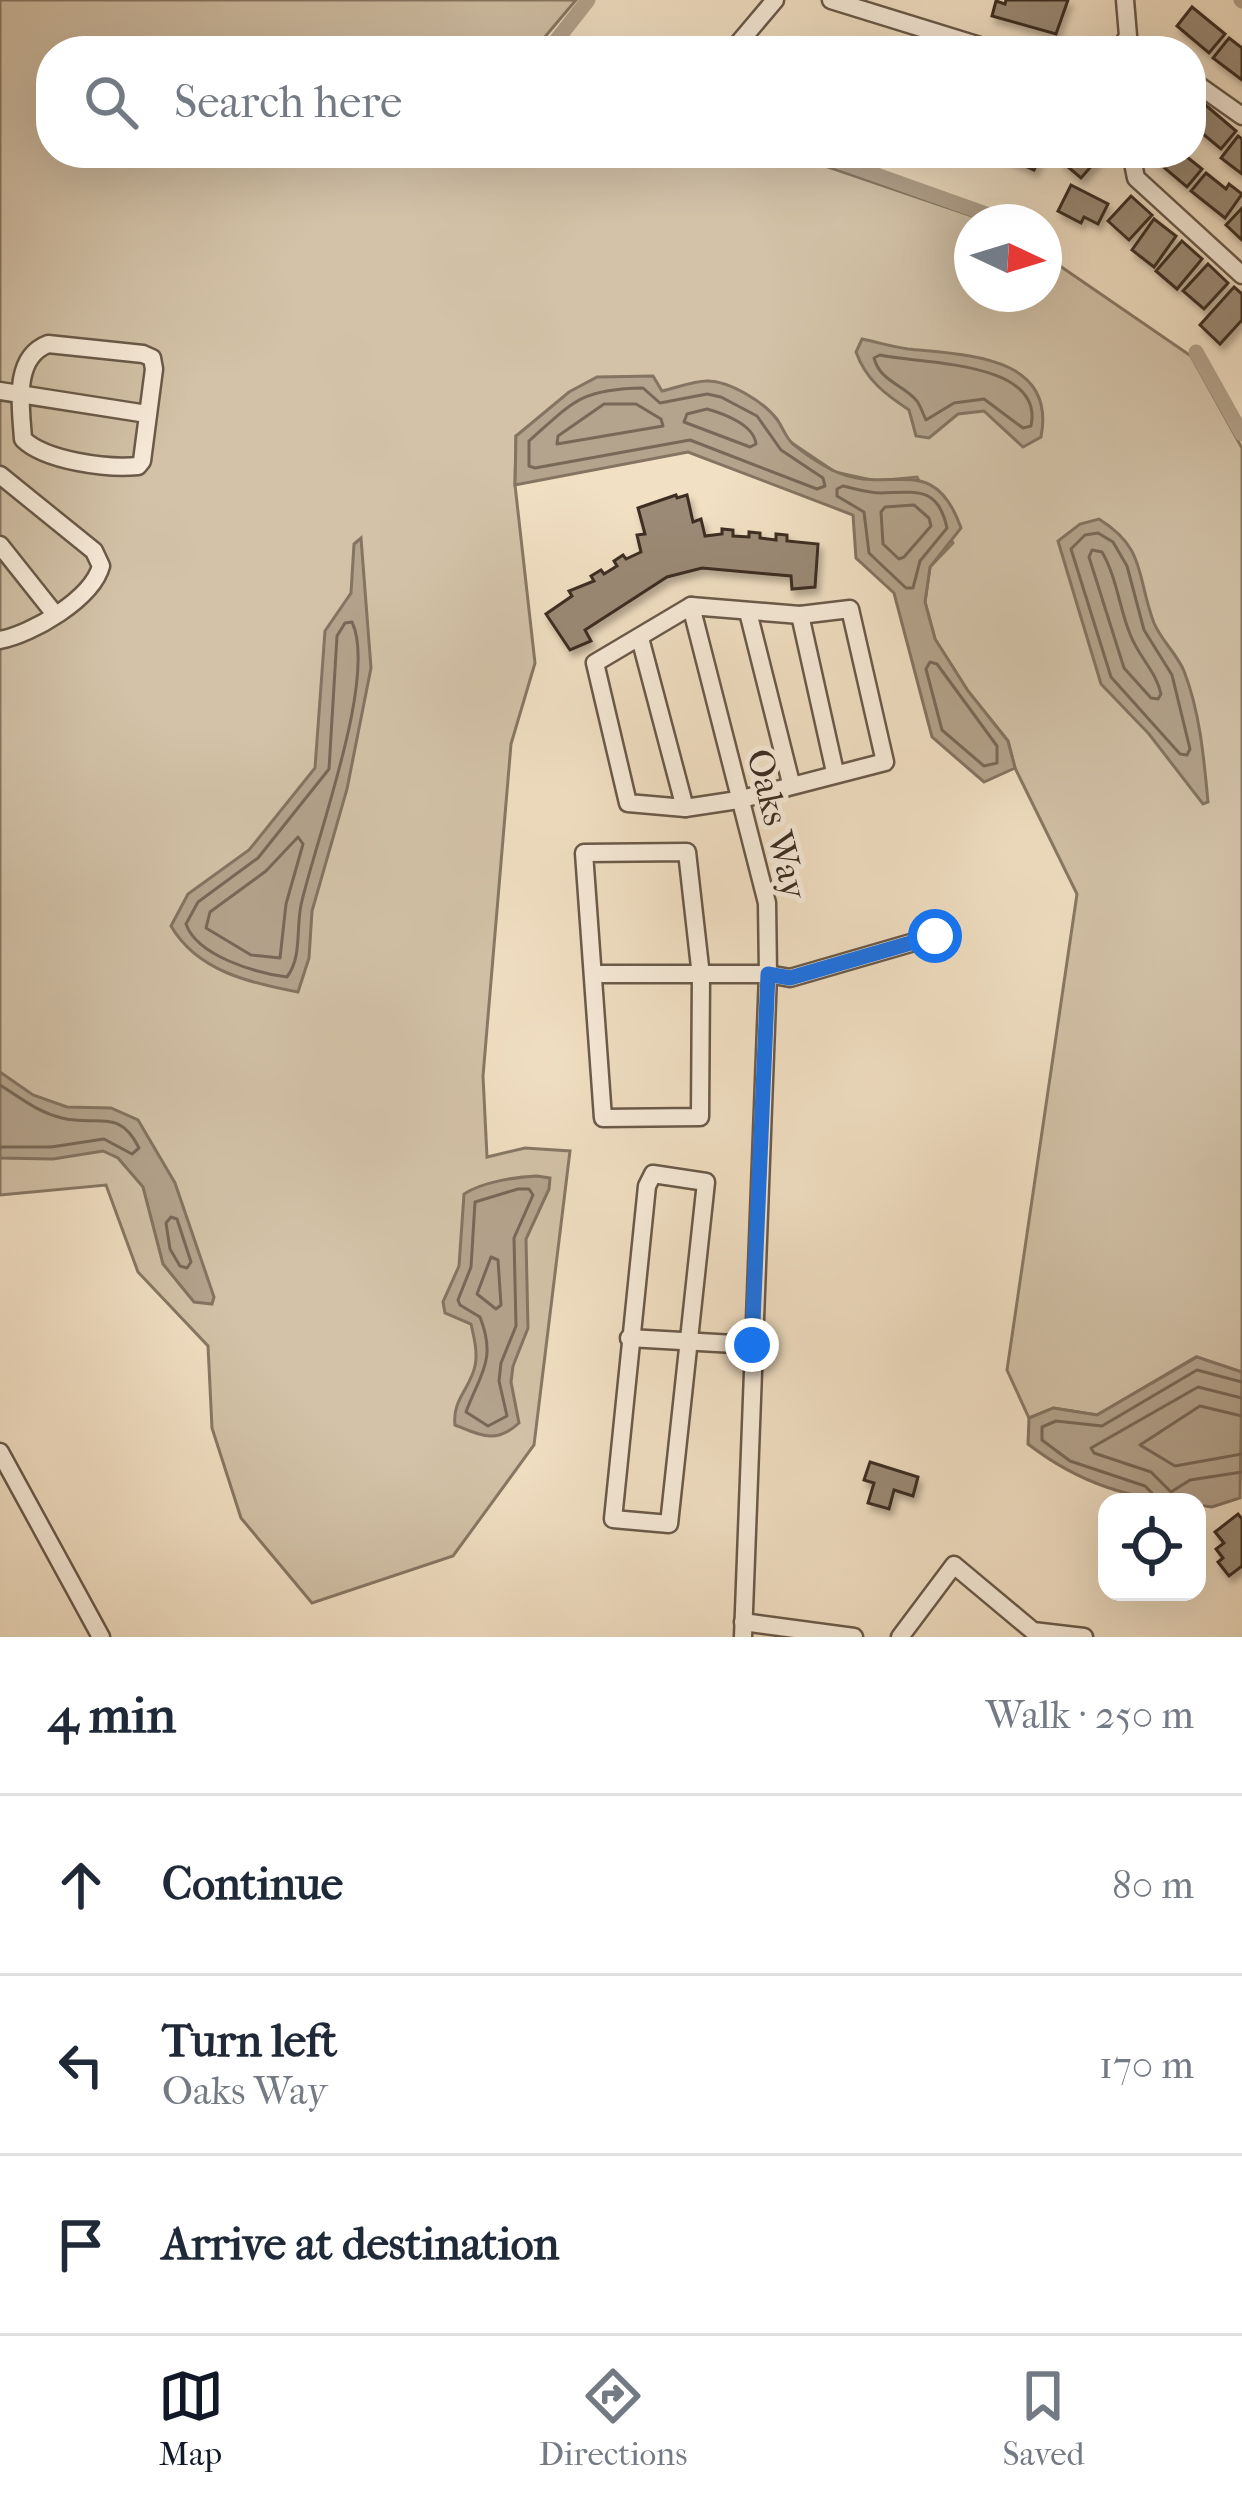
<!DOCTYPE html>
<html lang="en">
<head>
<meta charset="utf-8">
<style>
	body { margin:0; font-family:"IM FELL French Canon",serif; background:#f2f2f3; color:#1f2937 }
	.controls { position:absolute; right:36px; bottom:36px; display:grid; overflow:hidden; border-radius:24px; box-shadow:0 12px 48px #0002 }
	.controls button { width:108px; height:108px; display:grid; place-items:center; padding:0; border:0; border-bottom:3px solid #e0e1e3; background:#fff; color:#1f2937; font:60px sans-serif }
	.compass { position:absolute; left:954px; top:204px; width:108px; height:108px; border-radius:50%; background:#fff; box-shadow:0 12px 48px #0002; rotate:94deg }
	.stop { position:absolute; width:36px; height:36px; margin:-27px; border:9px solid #1a73e8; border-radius:50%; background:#fff }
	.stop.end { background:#1a73e8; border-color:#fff; box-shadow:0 3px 12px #0008 }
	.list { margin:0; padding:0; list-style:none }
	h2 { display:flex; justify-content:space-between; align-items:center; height:156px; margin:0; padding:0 48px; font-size:51px }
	h2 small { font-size:39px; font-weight:400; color:#747a83 }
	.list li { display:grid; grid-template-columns:78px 1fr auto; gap:36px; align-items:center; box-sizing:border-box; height:180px; padding:0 48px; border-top:3px solid #e0e1e3 }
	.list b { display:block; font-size:45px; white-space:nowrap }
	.list p { margin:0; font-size:39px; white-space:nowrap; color:#747a83 }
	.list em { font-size:39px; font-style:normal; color:#747a83 }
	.icon { flex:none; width:66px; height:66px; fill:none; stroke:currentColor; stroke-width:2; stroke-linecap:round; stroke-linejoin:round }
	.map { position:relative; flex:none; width:1242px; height:1637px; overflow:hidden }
	.search { position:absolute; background:#fff; box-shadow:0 12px 48px #0002; left:36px; right:36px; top:36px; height:132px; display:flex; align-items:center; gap:30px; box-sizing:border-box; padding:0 42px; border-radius:48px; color:#747a83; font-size:45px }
	.sheet { height:696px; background:#fff }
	nav { display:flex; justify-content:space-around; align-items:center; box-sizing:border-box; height:168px; border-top:3px solid #e0e1e3; background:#fff; font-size:33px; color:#747a83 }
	nav a { display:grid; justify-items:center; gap:6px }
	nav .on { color:#111827 }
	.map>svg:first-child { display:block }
	.green { fill:#d3c2a8; stroke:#887865; stroke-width:3 }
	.water { fill:#b4a38d; stroke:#847462; stroke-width:3 }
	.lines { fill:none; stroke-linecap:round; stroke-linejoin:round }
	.shore { stroke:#786858; stroke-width:3 }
	.canal { stroke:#b4a38d; stroke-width:15 }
	.building { fill:#9b8a76; stroke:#3c2d22; stroke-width:3; filter:url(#shadow) }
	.minor-casing { stroke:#6a5a4a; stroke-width:21 }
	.minor { stroke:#f7ebd9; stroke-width:16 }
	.route { stroke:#1a73e8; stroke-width:15 }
	.labels { text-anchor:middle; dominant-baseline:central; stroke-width:10; stroke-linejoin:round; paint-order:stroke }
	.street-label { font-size:36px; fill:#3c2d22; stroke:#f7ebd9 }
</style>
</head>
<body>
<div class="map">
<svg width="1242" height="1637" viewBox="0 0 1242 1637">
	<defs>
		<filter id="shadow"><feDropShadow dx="3.5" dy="6" stdDeviation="3" flood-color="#0004"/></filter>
	</defs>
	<rect width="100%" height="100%" fill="#f2e0c4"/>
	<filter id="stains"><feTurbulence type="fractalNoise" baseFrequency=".00167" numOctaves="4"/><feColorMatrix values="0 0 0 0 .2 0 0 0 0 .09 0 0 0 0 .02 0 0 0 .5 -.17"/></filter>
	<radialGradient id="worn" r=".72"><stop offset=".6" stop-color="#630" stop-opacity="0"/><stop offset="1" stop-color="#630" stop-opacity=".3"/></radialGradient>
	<!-- green -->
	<path class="green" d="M0,0H576L533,51H51V153H787L990,222H972V294H1044V255L1191,356L1242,448V1372L1196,1357L1097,1415L1054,1408L1029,1418L1007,1370L1077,894L1015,768L1008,741L968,691L935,639L925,602L930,567L953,543L917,477L876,481L835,472L789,441L777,419L708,381L516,436L515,485L535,663L511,744L483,1076L487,1157L525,1148L570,1151L534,1445L453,1556L312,1603L241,1518L212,1428L208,1346L138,1272L106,1185L0,1195Z"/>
	<!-- water -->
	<g class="water">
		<path d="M862,339C877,342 893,347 908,349C965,355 1057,355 1041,437L1023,447L984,411L958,414L929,438L916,436L909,410C885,394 866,380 856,352Z"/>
		<path d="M653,376L662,391C676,388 693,381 707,381C730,381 766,403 778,421C784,430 786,438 793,444C804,453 819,463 832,470C889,498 933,448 961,528L930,567L925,602L935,639L968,691L1008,741L1015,768L984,782L932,737L894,593L856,558L853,515L688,452L515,485L516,436L569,392L597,377Z"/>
		<path d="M1099,519C1147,549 1136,576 1154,623C1161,640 1177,654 1184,671C1200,712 1204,759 1208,802L1203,804L1149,734L1101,684L1058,541L1080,524Z"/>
		<path d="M361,538L371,668L347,789L312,911L309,958L298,992C250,983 197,971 171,926L188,894L249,850L315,768L325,631L351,593L354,544Z"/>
		<path d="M0,1072L33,1095L67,1107L111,1108L138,1120L175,1183L214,1297L212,1304L194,1302L163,1264L143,1187L118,1158L103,1151L53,1159L0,1158Z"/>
		<path d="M537,1176L550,1178L549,1189L526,1239L528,1328L513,1366L511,1382L519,1423C496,1444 482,1436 455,1425C452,1400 470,1389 475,1366C478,1353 474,1337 471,1324L445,1313L443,1302L459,1266L464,1194C482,1182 515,1177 537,1176Z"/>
		<path d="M1197,1357L1242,1372L1240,1498L1212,1507L1197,1505V1502C1134,1502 1077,1482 1028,1444L1029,1418L1053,1408L1097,1415Z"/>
	</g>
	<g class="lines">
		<!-- shore -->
		<g class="shore">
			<path d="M880,355C919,364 1045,360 1031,426L1023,428L984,399L954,403L926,420C923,414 921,407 917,401C902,384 880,381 874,358Z"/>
			<path d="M643,388L660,403L707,394L721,397L757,416L781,450L823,478L825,486L817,489L690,440L535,468L529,466V441C574,401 581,389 643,388Z"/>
			<path d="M604,404H636L661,419L663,426L557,444L558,436Z"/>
			<path d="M707,409C725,414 754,425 756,444L750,447L684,422L687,414Z"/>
			<path d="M843,486C856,489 869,493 881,493C916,492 938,486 947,528L920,561L913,588H906L869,553L864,512L837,496V489Z"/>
			<path d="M914,505L929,518L931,526L904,557L899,559L883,544L881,512L885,507Z"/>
			<path d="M1098,533L1113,542L1127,566L1144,630L1172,675L1190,749L1187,755L1180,754L1111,677L1071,549L1085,535Z"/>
			<path d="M1092,550L1102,552C1117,578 1119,607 1130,634C1138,656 1156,671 1161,694L1158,699L1151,698L1124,668L1089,557Z"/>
			<path d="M352,622C378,677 315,841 301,905C296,929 302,957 287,977C256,973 197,956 186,924L198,902L258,858L329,769L337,636L345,623Z"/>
			<path d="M930,662L937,664L997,746V763L984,766L942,730L926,669Z"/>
			<path d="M298,837L303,844L286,904L280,958L251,955L206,928L210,912L266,871Z"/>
			<path d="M0,1085C21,1098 37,1112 62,1118C97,1127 119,1107 139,1148L132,1154L104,1139L51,1147H0"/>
			<path d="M518,1189H529L533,1195L514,1238L516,1326L501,1363L499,1381L507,1416L488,1426L466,1412C480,1374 497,1360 480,1317L460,1305L458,1300L471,1267L475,1202Z"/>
			<path d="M171,1217L177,1219L191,1262L187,1268L180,1266L170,1249L166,1223Z"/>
			<path d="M491,1257L498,1260L501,1305L496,1309L477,1294Z"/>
			<path d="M1242,1398L1198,1387L1091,1448L1094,1453L1151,1472L1171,1492L1190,1480L1242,1472"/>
			<path d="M1242,1416L1200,1406L1140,1445L1175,1466L1242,1454"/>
			<path d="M1153,1502L1152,1493L1145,1486L1070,1461L1042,1440V1427L1056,1421L1102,1426L1197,1370L1242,1382"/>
		</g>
		<!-- canal -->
		<g class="canal">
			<path d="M1241,0L1242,1"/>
			<path d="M548,51L588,0"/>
			<path d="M815,153L1003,220"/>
			<path d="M1196,352L1242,434"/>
		</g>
	</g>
	<!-- building -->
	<g class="building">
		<path d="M1006,0H1068L1056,34L992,16L996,1L1005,4Z"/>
		<path d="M1192,7L1225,34L1209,53L1177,26Z"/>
		<path d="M1229,38L1242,48V80L1213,58Z"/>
		<path d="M1202,102L1236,131L1221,149L1191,124V116Z"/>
		<path d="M1238,136L1242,139V174L1221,158Z"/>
		<path d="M996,153H1042L1034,170Z"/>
		<path d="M1068,153H1103L1081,178L1061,161Z"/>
		<path d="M1159,153H1182L1202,169L1187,187L1154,159Z"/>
		<path d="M1206,173L1226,189L1229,184L1242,194L1225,218L1191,191Z"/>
		<path d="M1071,185L1108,204L1098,224L1084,217L1081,223L1058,211Z"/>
		<path d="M1131,196L1152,215L1129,240L1108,221Z"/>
		<path d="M1242,208V240L1226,225Z"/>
		<path d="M1154,219L1176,236L1154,267L1132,250Z"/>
		<path d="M1182,241L1202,259L1177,289L1156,271Z"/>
		<path d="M1208,264L1228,283L1204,309L1183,291Z"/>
		<path d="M1234,287L1242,294V320L1220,344L1200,325Z"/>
		<path d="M676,495L677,498L687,495L693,522L701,519L705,536L722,534V529L733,530V536L749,537V532L760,533V538L776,540V534L787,535V541L818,544L815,587L792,589L791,576L702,568L667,577L585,630L591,641L570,650L546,614L572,596L569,591L594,581L591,576L601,570L604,574L617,566L614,561L623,555L626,559L641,552L637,535L645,534L638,508Z"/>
		<path d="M870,1462L918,1477L913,1496L894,1490L889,1509L868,1503L874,1483L864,1480Z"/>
		<path d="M1238,1514L1242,1519V1566L1229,1576L1218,1562L1223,1558L1216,1549L1224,1543L1215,1532Z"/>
	</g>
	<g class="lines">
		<!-- minor casing -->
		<g class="minor-casing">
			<g id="minor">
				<path d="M831,0L996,51"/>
				<path d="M732,51L775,0"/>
				<path d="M1119,51L1128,36L1125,0"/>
				<path d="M1191,80L1242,116"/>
				<path d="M1131,153L1136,178L1242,275"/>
				<path d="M48,344L143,354L152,358L154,369L142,461L138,466C108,469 45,461 23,439C21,407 12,358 48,344Z"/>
				<path d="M0,391L147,414"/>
				<path d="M0,475L94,551L101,566C92,599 32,634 0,640"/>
				<path d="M0,545L54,613"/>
				<path d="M691,606L767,903L768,974L743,1637"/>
				<path d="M691,606L800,615L850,609L885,762L738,800L685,808L628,803L595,663Z"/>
				<path d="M748,612L791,783"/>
				<path d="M800,615L835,772"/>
				<path d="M640,638L685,808"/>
				<path d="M687,852L701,976L700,1117L603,1118L584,853Z"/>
				<path d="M594,974H768L790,978L935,936"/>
				<path d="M653,1174L706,1182L669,1524L613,1519L647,1186Z"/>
				<path d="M629,1338L752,1345"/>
				<path d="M0,1452L101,1637"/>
				<path d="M743,1622L854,1637"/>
				<path d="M900,1637L954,1565L1033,1631L1084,1637"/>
			</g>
		</g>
		<!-- minor -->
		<use href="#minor" class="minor"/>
	</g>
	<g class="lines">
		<!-- route -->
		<path class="route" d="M752,1345L768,974L790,978L935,936"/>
	</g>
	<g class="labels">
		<!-- street labels -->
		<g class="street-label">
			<text transform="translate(777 824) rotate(76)">Oaks Way</text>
		</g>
	</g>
	<rect width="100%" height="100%" filter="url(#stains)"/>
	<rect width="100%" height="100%" fill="url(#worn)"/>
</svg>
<div class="controls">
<button><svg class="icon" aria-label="locate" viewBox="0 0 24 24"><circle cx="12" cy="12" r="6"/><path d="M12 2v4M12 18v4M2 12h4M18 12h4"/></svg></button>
</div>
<svg class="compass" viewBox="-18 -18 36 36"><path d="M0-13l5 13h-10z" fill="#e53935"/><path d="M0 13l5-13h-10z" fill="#747a83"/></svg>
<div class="stop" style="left:935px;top:936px"></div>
<div class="stop end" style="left:752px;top:1345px"></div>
<div class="search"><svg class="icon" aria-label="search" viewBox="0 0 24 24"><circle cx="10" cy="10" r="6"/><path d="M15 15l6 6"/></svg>Search here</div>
</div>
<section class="sheet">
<h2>4 min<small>Walk · 250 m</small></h2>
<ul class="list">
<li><svg class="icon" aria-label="ahead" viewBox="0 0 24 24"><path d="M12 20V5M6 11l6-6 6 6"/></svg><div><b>Continue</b></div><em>80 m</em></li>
<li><svg class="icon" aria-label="left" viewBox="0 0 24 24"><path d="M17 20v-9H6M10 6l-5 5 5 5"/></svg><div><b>Turn left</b><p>Oaks Way</p></div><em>170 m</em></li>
<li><svg class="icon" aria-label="arrive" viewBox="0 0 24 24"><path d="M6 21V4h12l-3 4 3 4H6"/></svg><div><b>Arrive at destination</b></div></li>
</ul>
</section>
<nav>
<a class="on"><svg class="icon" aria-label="map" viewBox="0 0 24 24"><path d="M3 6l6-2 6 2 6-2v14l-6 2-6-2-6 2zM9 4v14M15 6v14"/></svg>Map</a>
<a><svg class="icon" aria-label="directions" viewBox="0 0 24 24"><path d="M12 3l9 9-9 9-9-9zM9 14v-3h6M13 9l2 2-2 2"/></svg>Directions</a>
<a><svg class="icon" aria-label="saved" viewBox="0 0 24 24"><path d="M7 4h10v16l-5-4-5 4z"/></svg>Saved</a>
</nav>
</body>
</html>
